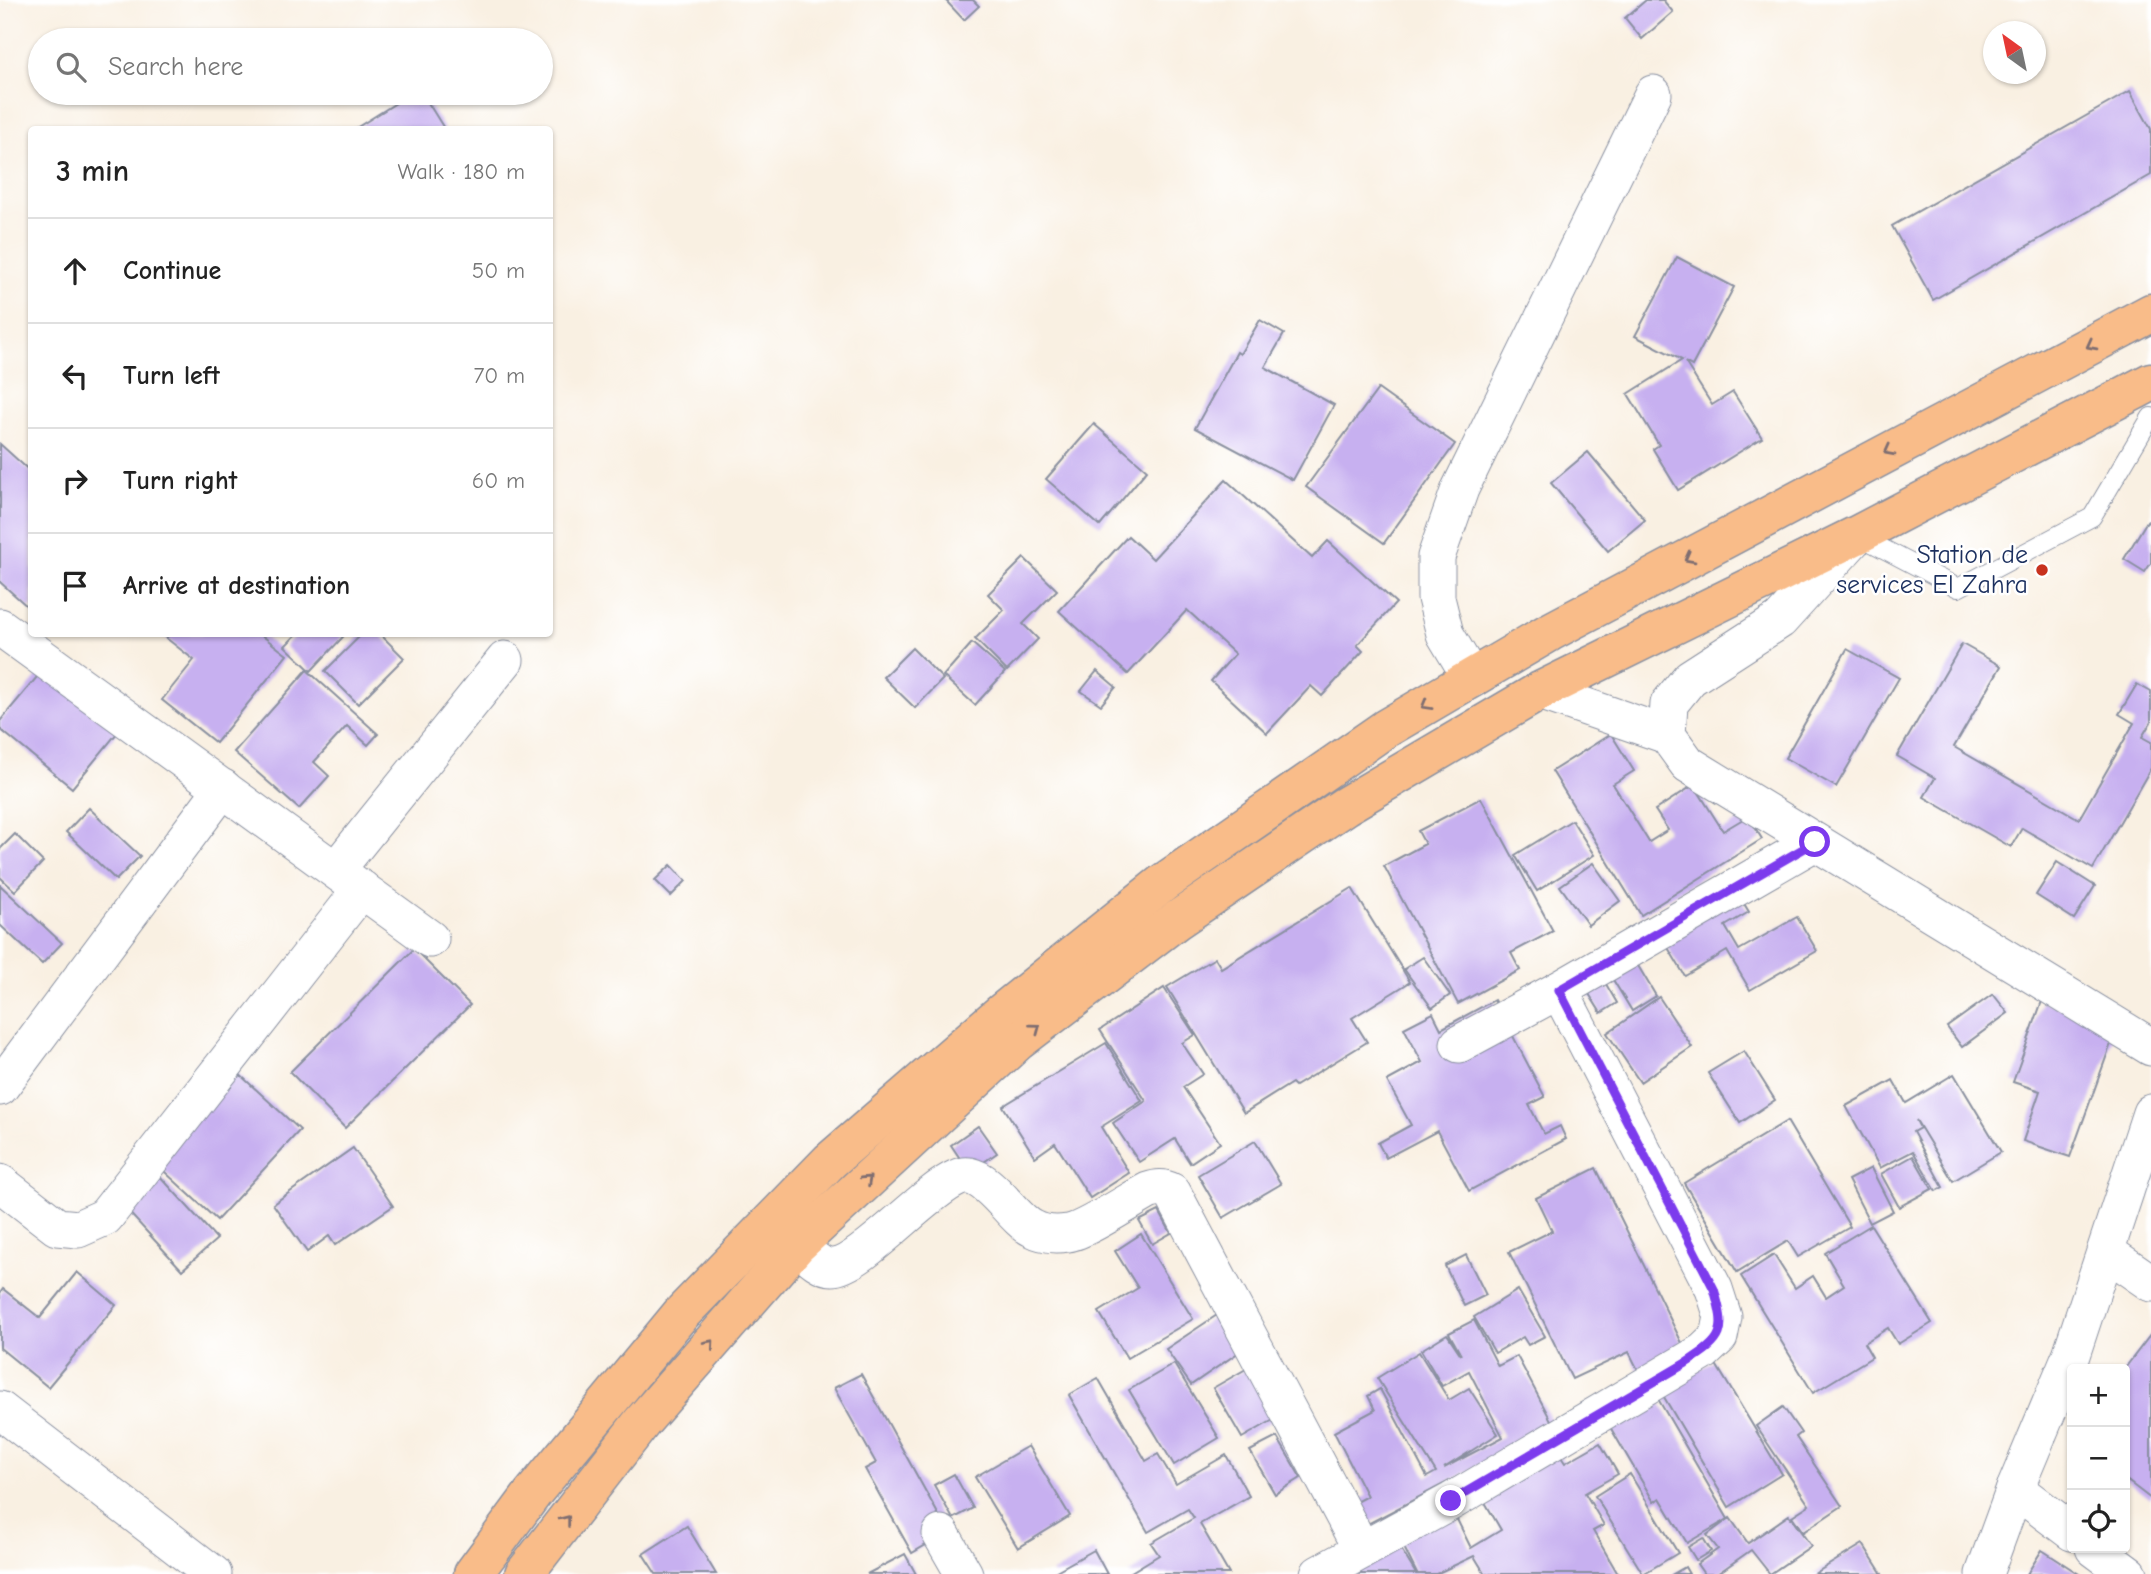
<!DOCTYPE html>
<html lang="en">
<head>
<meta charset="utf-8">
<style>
	body { margin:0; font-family:"Comic Neue",sans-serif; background:#f6f6f6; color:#222 }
	.controls { position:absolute; right:21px; bottom:21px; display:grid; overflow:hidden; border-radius:7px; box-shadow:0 2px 5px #0004 }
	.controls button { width:63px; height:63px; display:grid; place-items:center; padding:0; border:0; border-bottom:2px solid #e0e0e0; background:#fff; color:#222; font:35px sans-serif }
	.compass { position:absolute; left:1983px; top:21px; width:63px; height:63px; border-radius:50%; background:#fff; box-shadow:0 2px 5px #0004; rotate:327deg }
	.stop { position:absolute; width:21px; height:21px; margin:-16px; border:5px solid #7c3aed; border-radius:50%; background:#fff }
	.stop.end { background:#7c3aed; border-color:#fff; box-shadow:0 2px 7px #0008 }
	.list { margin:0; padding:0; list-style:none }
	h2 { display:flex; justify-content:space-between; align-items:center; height:91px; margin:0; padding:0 28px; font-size:30px }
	h2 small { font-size:23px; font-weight:400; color:#767676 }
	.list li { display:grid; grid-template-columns:46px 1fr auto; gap:21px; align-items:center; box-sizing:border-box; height:105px; padding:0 28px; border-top:2px solid #e0e0e0 }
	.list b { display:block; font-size:26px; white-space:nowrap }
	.list em { font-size:23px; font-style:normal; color:#767676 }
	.icon { flex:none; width:38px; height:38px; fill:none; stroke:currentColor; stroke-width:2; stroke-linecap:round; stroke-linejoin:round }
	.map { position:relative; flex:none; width:2151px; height:1574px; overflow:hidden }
	.search { position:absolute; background:#fff; box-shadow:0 2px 5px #0004; left:28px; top:28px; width:525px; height:77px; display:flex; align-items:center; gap:18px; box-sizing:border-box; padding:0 24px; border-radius:38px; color:#767676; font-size:26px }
	.panel { position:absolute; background:#fff; box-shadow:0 2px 5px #0004; left:28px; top:126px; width:525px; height:511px; border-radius:7px }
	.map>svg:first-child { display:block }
	.building { fill:#c7b0f0 }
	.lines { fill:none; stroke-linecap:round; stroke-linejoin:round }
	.service-casing { stroke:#8a90a0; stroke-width:20 }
	.minor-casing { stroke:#8a90a0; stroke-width:39 }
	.trunk-casing { stroke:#8a90a0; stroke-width:41 }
	.service { stroke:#fff; stroke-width:18 }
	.minor { stroke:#fff; stroke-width:37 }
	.trunk { stroke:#f9bc89; stroke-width:38 }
	.oneway { stroke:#7f6e71 }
	.route { stroke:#7c3aed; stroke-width:9 }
	.poi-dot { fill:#c8321e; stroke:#fff; stroke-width:2.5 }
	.labels { text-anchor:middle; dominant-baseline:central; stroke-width:5; stroke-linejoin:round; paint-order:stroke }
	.poi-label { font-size:26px; fill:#1b2f5e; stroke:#fff; text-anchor:end }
</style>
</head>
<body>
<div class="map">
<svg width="2151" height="1574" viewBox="0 0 2151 1574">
	<rect width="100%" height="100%" fill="#fff"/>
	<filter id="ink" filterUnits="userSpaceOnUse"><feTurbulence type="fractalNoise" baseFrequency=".0143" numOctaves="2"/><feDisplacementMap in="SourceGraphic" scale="14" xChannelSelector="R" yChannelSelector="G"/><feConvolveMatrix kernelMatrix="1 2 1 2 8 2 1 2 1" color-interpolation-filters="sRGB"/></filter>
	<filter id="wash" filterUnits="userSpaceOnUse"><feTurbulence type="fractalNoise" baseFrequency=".00686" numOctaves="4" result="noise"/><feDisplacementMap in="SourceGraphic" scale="28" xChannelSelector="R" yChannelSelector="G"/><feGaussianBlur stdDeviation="1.57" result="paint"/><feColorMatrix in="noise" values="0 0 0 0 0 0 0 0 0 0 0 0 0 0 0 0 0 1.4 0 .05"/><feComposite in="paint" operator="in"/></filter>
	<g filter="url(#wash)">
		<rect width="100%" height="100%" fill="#f9f0e2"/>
		<g id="blocks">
			<!-- building -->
			<g class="building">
				<path d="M950,0H973L979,6L964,20L947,2Z"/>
				<path d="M1646,0H1663L1673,12L1642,39L1625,18Z"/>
				<path d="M2130,91L2151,129V175L1933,300L1892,226Z"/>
				<path d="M412,93H422L445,130H353Z"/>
				<path d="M1677,257L1734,287L1692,366L1685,362L1712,405L1733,392L1762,438L1678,490L1653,449L1659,445L1628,394L1682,360L1635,336Z"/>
				<path d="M1260,320L1284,334L1265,367L1334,405L1293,480L1195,428L1237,352L1240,354Z"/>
				<path d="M1378,389L1455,444L1384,543L1306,487Z"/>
				<path d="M1094,424L1147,470L1100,526L1046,479Z"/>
				<path d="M0,444L32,473V606L29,608L0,582Z"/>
				<path d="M1588,452L1645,520L1608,551L1551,483Z"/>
				<path d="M1226,480L1312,558L1328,541L1396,603L1357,645L1363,651L1322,696L1311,686L1267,733L1211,681L1235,654L1187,610L1128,674L1059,611L1128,536L1153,559Z"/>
				<path d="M2147,521L2151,523V563L2145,572L2124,559Z"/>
				<path d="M1024,558L1057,590L1023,624L1038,639L1007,671L975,639L1004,610L988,594Z"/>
				<path d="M170,634H260L287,655L216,743L162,700L194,660L166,638Z"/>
				<path d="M297,634H339L343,637L311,671L285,646Z"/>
				<path d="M362,634H380L404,658L358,704L325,671Z"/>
				<path d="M972,643L1005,672L975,705L943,676Z"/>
				<path d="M1962,644L2001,666L1954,747L2079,819L2134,723L2119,714L2137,684L2151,692V722L2142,737L2151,742V768L2093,869L2022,828L2011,847L1924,797L1935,778L1897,756Z"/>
				<path d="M912,648L943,679L915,708L883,677Z"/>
				<path d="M1847,649L1899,678L1836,787L1785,758Z"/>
				<path d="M307,670L378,734L368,745L347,726L314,762L329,776L299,809L234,752Z"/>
				<path d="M42,671L118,732L72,788L0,729V721Z"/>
				<path d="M1097,671L1116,687L1101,705L1081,691Z"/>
				<path d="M1611,734L1634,771L1613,784L1649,842L1668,830L1655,810L1694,785L1723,831L1748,816L1762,839L1641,915L1552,771Z"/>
				<path d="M1481,798L1553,931L1511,953L1520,970L1458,1004L1384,866L1425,844L1418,831Z"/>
				<path d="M89,808L140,856L116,880L66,832Z"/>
				<path d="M1572,820L1594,855L1537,891L1515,855Z"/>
				<path d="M15,834L43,862L15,891L0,877V849Z"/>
				<path d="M2057,862L2095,886L2074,919L2036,895Z"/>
				<path d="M1593,863L1620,901L1588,925L1560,886Z"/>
				<path d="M671,865L686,881L671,896L655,880Z"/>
				<path d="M0,885L62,943L42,964L0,925Z"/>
				<path d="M1352,888L1410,982L1352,1018L1367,1042L1295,1086L1292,1083L1244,1113L1167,987L1215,958L1221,968Z"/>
				<path d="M1737,892L1749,912L1725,926L1739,950L1797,917L1817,951L1750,990L1727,951L1685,976L1661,936Z"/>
				<path d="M414,949L470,1005L345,1128L290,1072Z"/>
				<path d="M1423,957L1450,995L1432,1008L1404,969Z"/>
				<path d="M1634,959L1656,996L1632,1011L1609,973Z"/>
				<path d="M1603,979L1617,1003L1601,1013L1586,989Z"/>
				<path d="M1164,988L1195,1035L1182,1043L1203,1074L1183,1087L1220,1143L1190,1163L1175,1139L1139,1162L1113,1123L1146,1101L1100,1030Z"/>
				<path d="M1993,994L2008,1013L1962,1047L1947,1027Z"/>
				<path d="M1659,997L1692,1047L1640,1082L1607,1033Z"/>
				<path d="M1494,1000L1545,1097L1529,1105L1544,1134L1560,1126L1566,1139L1469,1191L1437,1131L1386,1158L1378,1143L1411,1125L1387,1081L1422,1062L1404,1028L1433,1013L1441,1029Z"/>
				<path d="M2042,1001L2117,1027L2070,1157L2023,1141L2040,1091L2013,1082Z"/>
				<path d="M1106,1043L1142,1101L1101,1127L1129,1173L1090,1198L1055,1143L1035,1157L1003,1106Z"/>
				<path d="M1744,1051L1775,1100L1740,1123L1708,1073Z"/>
				<path d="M223,1059L300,1130L217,1220L140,1149Z"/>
				<path d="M1954,1074L2001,1152L1953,1181L1916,1120L1920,1128L1913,1132L1943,1187L1936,1191L1913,1151L1880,1168L1846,1106L1893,1080L1906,1103Z"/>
				<path d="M1787,1121L1850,1227L1798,1257L1788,1241L1737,1272L1684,1183Z"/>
				<path d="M978,1126L997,1153L969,1172L951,1145Z"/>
				<path d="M1255,1141L1281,1184L1223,1218L1198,1175Z"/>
				<path d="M353,1148L393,1206L335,1245L329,1236L307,1252L273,1204Z"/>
				<path d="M1913,1156L1932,1189L1899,1207L1881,1174Z"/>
				<path d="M148,1163L217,1239L182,1270L113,1195Z"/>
				<path d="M1596,1168L1684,1347L1638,1370L1629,1352L1572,1379L1509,1252L1552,1231L1536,1198Z"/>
				<path d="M1871,1168L1893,1211L1870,1223L1848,1180Z"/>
				<path d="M1159,1211L1171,1233L1152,1244L1139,1221Z"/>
				<path d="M1871,1225L1932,1323L1898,1344L1888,1328L1864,1343L1872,1357L1813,1393L1741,1276L1774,1255L1795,1288L1813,1276L1826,1297L1844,1285L1825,1253Z"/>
				<path d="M1141,1234L1193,1319L1127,1358L1099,1312L1138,1288L1115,1251Z"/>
				<path d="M1466,1255L1486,1295L1464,1306L1445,1266Z"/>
				<path d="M77,1272L116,1305L48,1387L0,1348V1293L3,1289L40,1318Z"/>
				<path d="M1518,1290L1545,1336L1528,1345L1523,1337L1495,1353L1474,1317Z"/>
				<path d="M1220,1313L1245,1348L1191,1385L1166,1349Z"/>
				<path d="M1474,1320L1498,1366L1517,1356L1554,1426L1362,1527L1350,1505L1367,1496L1334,1432L1375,1410L1368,1396L1380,1389L1427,1477L1436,1472L1377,1378L1419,1352L1449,1400L1469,1388L1498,1434L1444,1468L1503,1437L1469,1371L1442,1386L1421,1350L1447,1334L1461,1355L1449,1333Z"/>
				<path d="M2151,1334V1499L2125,1479V1368Z"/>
				<path d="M1714,1361L1782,1474L1729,1507L1661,1392Z"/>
				<path d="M1174,1364L1219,1438L1174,1465L1129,1390Z"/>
				<path d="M1246,1369L1275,1419L1242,1438L1213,1388Z"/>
				<path d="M861,1374L948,1532L912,1553L865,1469L876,1463L834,1388Z"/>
				<path d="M1098,1378L1146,1461L1158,1454L1176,1484L1226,1455L1249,1496L1200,1524L1229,1574H1128L1159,1555L1151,1543L1194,1518L1188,1509L1148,1532L1069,1395Z"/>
				<path d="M1654,1392L1728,1519L1687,1543L1660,1498L1654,1502L1606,1420Z"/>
				<path d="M1783,1407L1801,1433L1796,1437L1842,1506L1803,1532L1792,1516L1809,1505L1756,1426Z"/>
				<path d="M1277,1437L1301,1478L1275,1494L1250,1451Z"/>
				<path d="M1600,1443L1618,1474L1585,1493L1604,1525L1593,1531L1618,1574H1485L1474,1556L1436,1574H1417L1397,1533L1451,1507L1471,1548L1501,1530L1482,1497L1554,1446L1565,1463Z"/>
				<path d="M1028,1446L1070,1516L1018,1548L975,1477Z"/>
				<path d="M954,1474L973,1508L953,1519L934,1485Z"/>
				<path d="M1630,1474L1678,1553L1643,1574L1595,1496Z"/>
				<path d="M1789,1515L1811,1546L1770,1574L1751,1550L1717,1574H1704L1697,1564L1718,1549L1707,1535L1730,1518L1748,1543Z"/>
				<path d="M687,1526L716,1574H656L643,1554Z"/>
				<path d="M1390,1531L1416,1574H1351Z"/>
				<path d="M1703,1538L1711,1551L1696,1560L1688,1547Z"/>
				<path d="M1863,1544L1882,1574H1814Z"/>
				<path d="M1094,1550L1107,1574H1051Z"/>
				<path d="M2042,1550L2079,1574H2027Z"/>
				<path d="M905,1554L916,1574H867Z"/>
				<path d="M1685,1567L1689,1574H1673Z"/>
			</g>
		</g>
	</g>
	<g filter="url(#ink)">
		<use href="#blocks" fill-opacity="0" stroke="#8a90a0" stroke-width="2"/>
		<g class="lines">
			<!-- service casing -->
			<g class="service-casing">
				<path id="service" d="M1857,535L1958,588L2092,517L2151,417"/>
			</g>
			<!-- minor casing -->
			<g class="minor-casing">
				<g id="minor">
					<path d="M1856,536L1780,620L1690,678L1669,704L1667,735L1688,764L2151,1047"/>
					<path d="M0,627L430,939"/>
					<path d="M1472,679L1445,634L1436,598V557L1460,489L1653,94"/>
					<path d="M1540,691L1667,735"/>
					<path d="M336,870L505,660"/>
					<path d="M1459,1044L1559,990L1815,842"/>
					<path d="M0,1087L223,788"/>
					<path d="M0,1183L57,1227L78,1229L105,1217L362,889"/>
					<path d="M797,1245C807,1253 819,1267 832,1267C860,1267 924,1192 957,1178C984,1165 1010,1217 1032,1228C1043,1234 1056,1235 1068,1233C1084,1231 1131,1200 1148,1191C1157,1188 1163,1187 1172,1192L1362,1550"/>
					<path d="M2106,1252L2151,1283"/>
					<path d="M0,1410L213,1574"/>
					<path d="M2015,1489L2072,1532"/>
					<path d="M941,1534L964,1574"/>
					<path d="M2094,1548L2129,1574"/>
					<path d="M1319,1574L1452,1501L1703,1352L1719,1337L1723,1317L1714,1289L1559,990"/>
					<path d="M1984,1574L2015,1489L2071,1355L2151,1113"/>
				</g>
			</g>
			<!-- trunk casing -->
			<g class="trunk-casing">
				<g id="trunk">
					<path d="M473,1574L533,1493L681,1314L830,1161L1000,1014L1163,883L1385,729L1550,632L2151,313"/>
					<path d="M524,1574L642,1422L797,1245L1017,1042L1177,920L1345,806L1540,691L1857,535L2151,382"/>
				</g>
			</g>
			<!-- service -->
			<use href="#service" class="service"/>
			<!-- minor -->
			<use href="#minor" class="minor"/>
			<!-- trunk -->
			<use href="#trunk" class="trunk"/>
		</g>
		<!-- one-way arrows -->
		<defs><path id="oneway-chevron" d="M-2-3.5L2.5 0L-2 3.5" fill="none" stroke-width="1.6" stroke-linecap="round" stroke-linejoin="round" transform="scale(1.75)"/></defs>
		<g class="oneway">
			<use href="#oneway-chevron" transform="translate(2091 345) rotate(152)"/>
			<use href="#oneway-chevron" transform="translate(1889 451) rotate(152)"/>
			<use href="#oneway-chevron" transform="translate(1689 558) rotate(152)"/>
			<use href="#oneway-chevron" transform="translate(1426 705) rotate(150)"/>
			<use href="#oneway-chevron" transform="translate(1036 1028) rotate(-37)"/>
			<use href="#oneway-chevron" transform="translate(867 1180) rotate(-43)"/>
			<use href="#oneway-chevron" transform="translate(710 1344) rotate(-49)"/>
			<use href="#oneway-chevron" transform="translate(566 1520) rotate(-52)"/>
		</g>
	</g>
	<g class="lines" filter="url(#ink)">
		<!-- route -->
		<path class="route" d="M1451,1501L1686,1363C1724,1339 1727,1333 1714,1289L1559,990L1815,842"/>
	</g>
	<!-- markers -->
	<circle class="poi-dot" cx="2042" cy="570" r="7"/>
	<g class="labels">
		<!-- poi labels -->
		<g class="poi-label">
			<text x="2028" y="555">Station de<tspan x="2028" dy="30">services El Zahra</tspan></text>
		</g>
	</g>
</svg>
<div class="controls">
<button>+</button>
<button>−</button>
<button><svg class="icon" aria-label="locate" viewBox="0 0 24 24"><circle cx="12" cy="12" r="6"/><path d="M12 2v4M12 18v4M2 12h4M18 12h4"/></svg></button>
</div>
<svg class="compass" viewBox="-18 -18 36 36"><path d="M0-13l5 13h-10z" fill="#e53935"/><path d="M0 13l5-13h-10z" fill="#767676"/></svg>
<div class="stop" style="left:1815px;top:842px"></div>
<div class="stop end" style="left:1451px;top:1501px"></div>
<div class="search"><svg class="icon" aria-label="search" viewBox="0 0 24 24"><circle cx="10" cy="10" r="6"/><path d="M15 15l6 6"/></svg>Search here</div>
<section class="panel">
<h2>3 min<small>Walk · 180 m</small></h2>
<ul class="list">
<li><svg class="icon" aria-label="ahead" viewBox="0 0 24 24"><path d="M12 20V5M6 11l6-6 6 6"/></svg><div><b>Continue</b></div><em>50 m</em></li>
<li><svg class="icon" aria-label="left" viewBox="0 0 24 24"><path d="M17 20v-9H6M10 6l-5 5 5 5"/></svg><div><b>Turn left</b></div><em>70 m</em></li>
<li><svg class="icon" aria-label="right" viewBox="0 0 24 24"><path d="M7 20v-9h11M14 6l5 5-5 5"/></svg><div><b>Turn right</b></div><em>60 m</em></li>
<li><svg class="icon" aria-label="arrive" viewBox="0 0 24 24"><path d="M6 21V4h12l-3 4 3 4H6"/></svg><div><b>Arrive at destination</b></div></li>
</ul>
</section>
</div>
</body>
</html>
